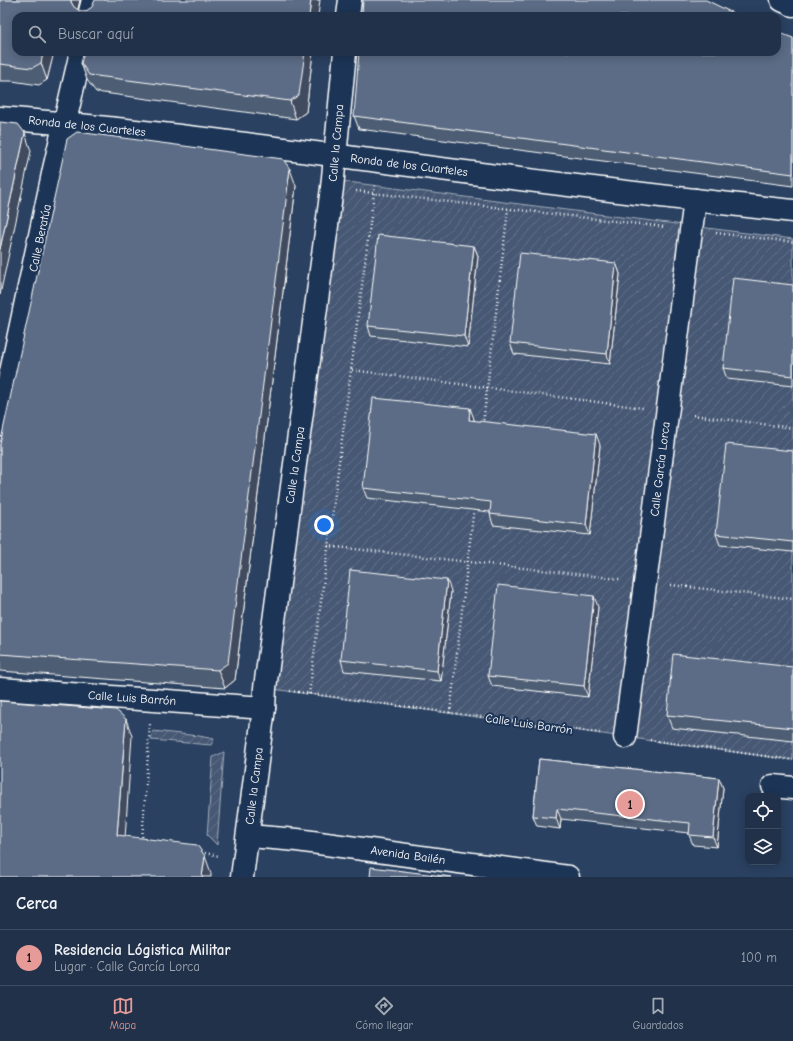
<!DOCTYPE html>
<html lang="es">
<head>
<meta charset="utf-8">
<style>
	body { margin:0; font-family:"Comic Neue",sans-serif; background:#2d3d53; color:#f1f3f6 }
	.controls { position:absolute; right:12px; bottom:12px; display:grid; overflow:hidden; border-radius:8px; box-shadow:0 2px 10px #0003 }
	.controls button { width:36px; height:36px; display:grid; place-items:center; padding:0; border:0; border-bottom:1px solid #3d4c61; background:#203149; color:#f1f3f6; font:20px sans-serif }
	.you { position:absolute; left:324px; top:525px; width:14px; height:14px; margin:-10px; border:3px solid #fff; border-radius:50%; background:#1a73e8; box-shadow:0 0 0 6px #1a73e833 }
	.badge { display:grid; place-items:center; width:26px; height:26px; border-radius:50%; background:#e69b98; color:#111; font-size:13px; font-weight:700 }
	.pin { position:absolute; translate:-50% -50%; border:2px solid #fff; box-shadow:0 1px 4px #0006 }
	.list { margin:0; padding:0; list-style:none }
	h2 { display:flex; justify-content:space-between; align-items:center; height:52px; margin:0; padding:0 16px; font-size:17px }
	h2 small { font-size:13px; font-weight:400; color:#a2a9b4 }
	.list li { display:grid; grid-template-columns:26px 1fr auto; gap:12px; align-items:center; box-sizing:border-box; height:56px; padding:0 16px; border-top:1px solid #3d4c61 }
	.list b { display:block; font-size:15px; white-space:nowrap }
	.list p { margin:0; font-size:13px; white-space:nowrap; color:#a2a9b4 }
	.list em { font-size:13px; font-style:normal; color:#a2a9b4 }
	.icon { flex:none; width:22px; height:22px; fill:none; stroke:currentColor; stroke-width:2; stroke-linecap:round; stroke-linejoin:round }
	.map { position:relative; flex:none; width:793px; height:877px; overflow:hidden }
	.search { position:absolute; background:#203149; box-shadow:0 2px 10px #0003; left:12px; right:12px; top:12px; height:44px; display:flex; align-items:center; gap:10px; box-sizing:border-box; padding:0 14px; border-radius:12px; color:#a2a9b4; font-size:15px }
	.sheet { height:108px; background:#203149 }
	nav { display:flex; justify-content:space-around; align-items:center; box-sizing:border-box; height:56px; border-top:1px solid #3d4c61; background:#203149; font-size:11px; color:#a2a9b4 }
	nav a { display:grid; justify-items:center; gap:2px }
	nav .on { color:#e69b98 }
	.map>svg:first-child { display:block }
	.garden { fill:url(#garden-furrows); stroke:#a2acba }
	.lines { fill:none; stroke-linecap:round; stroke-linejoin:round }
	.minor-casing { stroke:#fff; stroke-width:25 }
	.secondary-casing { stroke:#fff; stroke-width:25 }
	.path { stroke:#fff; stroke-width:2.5; stroke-dasharray:1 3; stroke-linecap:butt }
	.minor { stroke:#1d3557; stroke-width:22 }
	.secondary { stroke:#1d3557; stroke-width:22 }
	.wall { fill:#4e5d73; stroke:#fff }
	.shaded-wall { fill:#404c5e; stroke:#fff }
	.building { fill:#5b6c86; stroke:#fff }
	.labels { text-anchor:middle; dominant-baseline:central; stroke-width:4; stroke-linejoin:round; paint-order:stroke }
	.street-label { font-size:12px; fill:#fff; stroke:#1d3557 }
</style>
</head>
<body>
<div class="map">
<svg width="793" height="877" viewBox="0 0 793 877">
	<defs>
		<pattern id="garden-furrows" width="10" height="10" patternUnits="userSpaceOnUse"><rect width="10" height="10" fill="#465975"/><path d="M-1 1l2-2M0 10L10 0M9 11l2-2" fill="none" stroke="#62728a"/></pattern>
	</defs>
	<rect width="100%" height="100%" fill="#2a4161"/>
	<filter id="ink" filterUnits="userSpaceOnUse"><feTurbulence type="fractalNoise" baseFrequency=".025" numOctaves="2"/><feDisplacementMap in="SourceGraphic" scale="8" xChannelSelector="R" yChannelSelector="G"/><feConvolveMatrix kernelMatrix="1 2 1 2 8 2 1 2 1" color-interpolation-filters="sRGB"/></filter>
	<g filter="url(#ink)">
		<!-- garden -->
		<g class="garden">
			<path d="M332,180L793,239V760L265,688Z"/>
			<path d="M153,731L199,736L214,739L211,745L151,740Z"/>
			<path d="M224,752L217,845L207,835L213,757Z"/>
		</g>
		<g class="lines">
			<!-- minor casing -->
			<g class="minor-casing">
				<g id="minor">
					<path d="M89,16L93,0"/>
					<path d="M348,16L350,0"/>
					<path d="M0,118C127,128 253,145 379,161C517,179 655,196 793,211"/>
					<path d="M0,424L54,169L81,52"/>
					<path d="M0,689L264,708"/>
					<path d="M625,737L695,200"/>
					<path d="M773,786L793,788"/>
					<path d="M248,836L297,840L568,877"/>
					<path d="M242,877L264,708L265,688L332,188L345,52"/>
				</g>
			</g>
			<!-- secondary casing -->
			<g class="secondary-casing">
				<path id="secondary" d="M782,0L793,5"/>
			</g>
			<!-- path -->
			<g class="path">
				<path d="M356,191L665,227"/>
				<path d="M716,233L793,242"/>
				<path d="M352,370L643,408"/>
				<path d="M693,415L793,428"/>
				<path d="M483,424L508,209"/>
				<path d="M328,546L620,579"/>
				<path d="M671,585L793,599"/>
				<path d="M290,691L600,733"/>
				<path d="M309,694L375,185"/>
				<path d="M450,713L474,507"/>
				<path d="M650,740L793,760"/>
				<path d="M142,841L150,724"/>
				<path d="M201,852L219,856"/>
			</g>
			<!-- minor -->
			<use href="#minor" class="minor"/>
			<!-- secondary -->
			<use href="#secondary" class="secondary"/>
		</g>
		<!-- wall -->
		<g class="wall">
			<path d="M0,0H80L78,10L80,11L320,0L16,16V52H54L47,80L39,85L12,81H0Z"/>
			<path d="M793,38V186L359,129L354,116Z"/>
			<path d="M313,52L306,112L296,119L96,92L87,80L81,63Z"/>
			<path d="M296,186L235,680L225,688L0,671V444Z"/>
			<path d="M474,246L478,256L468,347L371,336L368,326Z"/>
			<path d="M616,263L620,274L610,364L514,354L510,343Z"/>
			<path d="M793,285V386L727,379L723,368Z"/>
			<path d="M474,419L473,421L600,445L590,535L493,525L490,514V512L367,498L363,488Z"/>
			<path d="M793,451V552L720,545L716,534Z"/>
			<path d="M451,591L441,681L344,671L341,660Z"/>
			<path d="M598,607L588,697L492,686L488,676Z"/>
			<path d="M793,667V741L672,728L667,715Z"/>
			<path d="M539,759L719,778L723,788L717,847L693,845L689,835V833L561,819L560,829L537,826L533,816Z"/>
		</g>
		<!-- shaded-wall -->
		<g class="shaded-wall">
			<path d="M71,0H80L77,13L71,2Z"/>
			<path d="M311,0H320L318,16H309Z"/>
			<path d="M43,52H54L47,80L41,63Z"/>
			<path d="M305,52H313L306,112L296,119L290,101Z"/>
			<path d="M25,133L31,151L0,295V249Z"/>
			<path d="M290,169L296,186L235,680L225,688L218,670Z"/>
			<path d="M474,246L478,256L468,347L464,336Z"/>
			<path d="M616,263L620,274L610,364L607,354Z"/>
			<path d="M470,408L474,419L472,431L469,420Z"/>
			<path d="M596,434L600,445L590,535L586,525Z"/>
			<path d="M447,580L451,591L441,681L437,671Z"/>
			<path d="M594,596L598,607L588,697L584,686Z"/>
			<path d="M126,719L132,736L124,853L117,835Z"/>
			<path d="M719,778L723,788L717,847L713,837Z"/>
			<path d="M557,809L561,819L560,829L556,818Z"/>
			<path d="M205,856L211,873V877H202Z"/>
		</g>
		<!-- building -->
		<g class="building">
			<path d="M0,0H71V2L74,7L80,11H86L92,7L95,0H311L309,16H16V52H43L41,63L32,68L0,64Z"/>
			<path d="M363,0H706L739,16H362Z"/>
			<path d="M777,32L793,38V174L354,116L359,52H777Z"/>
			<path d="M84,52H305L299,95L290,101L89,75L81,63Z"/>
			<path d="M0,122L18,124L25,133L0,249Z"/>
			<path d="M77,132L283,159L290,169L228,663L218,670L0,654V444L67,139Z"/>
			<path d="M378,235L474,246L464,336L368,326Z"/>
			<path d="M520,253L616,263L607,354L510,343Z"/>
			<path d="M733,278L793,285V376L723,368Z"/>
			<path d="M373,398L470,408L469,420L596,434L586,525L490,514L491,502L363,488Z"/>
			<path d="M726,444L793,451V542L716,534Z"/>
			<path d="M350,570L447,580L437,671L341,660Z"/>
			<path d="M498,585L594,596L584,686L488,676Z"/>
			<path d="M673,654L793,667V728L667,715Z"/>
			<path d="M0,701L116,710L126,719L117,835L197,845L205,856L202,877H0Z"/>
			<path d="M539,759L719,778L713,837L689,835L690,823L557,809L556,818L533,816Z"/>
			<path d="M371,867L452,877H370Z"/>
		</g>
	</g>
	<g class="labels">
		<!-- street labels -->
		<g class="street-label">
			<text transform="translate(87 126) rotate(6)">Ronda de los Cuarteles</text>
			<text transform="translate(336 143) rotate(-85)">Calle la Campa</text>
			<text transform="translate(409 165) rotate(7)">Ronda de los Cuarteles</text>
			<text transform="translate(40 238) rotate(-78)">Calle Beratúa</text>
			<text transform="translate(295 465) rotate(-82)">Calle la Campa</text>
			<text transform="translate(660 469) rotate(-83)">Calle García Lorca</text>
			<text transform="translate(132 698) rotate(4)">Calle Luis Barrón</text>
			<text transform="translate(529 724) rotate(8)">Calle Luis Barrón</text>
			<text transform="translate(254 786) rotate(-83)">Calle la Campa</text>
			<text transform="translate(408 855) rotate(8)">Avenida Bailén</text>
		</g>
	</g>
</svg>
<div class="controls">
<button><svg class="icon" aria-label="locate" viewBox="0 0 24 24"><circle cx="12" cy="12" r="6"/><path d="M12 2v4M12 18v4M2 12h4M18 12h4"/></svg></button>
<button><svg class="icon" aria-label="layers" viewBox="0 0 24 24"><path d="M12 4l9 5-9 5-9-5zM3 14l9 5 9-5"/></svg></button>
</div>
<div class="you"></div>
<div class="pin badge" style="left:630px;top:804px">1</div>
<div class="search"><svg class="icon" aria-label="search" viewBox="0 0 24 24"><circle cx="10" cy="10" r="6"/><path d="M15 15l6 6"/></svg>Buscar aquí</div>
</div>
<section class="sheet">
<h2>Cerca<small></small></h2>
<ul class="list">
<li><span class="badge">1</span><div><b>Residencia Lógistica Militar</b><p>Lugar · Calle García Lorca</p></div><em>100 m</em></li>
</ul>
</section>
<nav>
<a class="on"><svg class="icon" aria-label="map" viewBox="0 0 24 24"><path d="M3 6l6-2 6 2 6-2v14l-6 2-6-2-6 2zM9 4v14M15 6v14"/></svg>Mapa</a>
<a><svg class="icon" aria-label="directions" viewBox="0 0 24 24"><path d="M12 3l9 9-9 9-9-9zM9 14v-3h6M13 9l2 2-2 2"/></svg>Cómo llegar</a>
<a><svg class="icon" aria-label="saved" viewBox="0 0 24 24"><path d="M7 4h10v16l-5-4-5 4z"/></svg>Guardados</a>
</nav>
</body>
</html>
